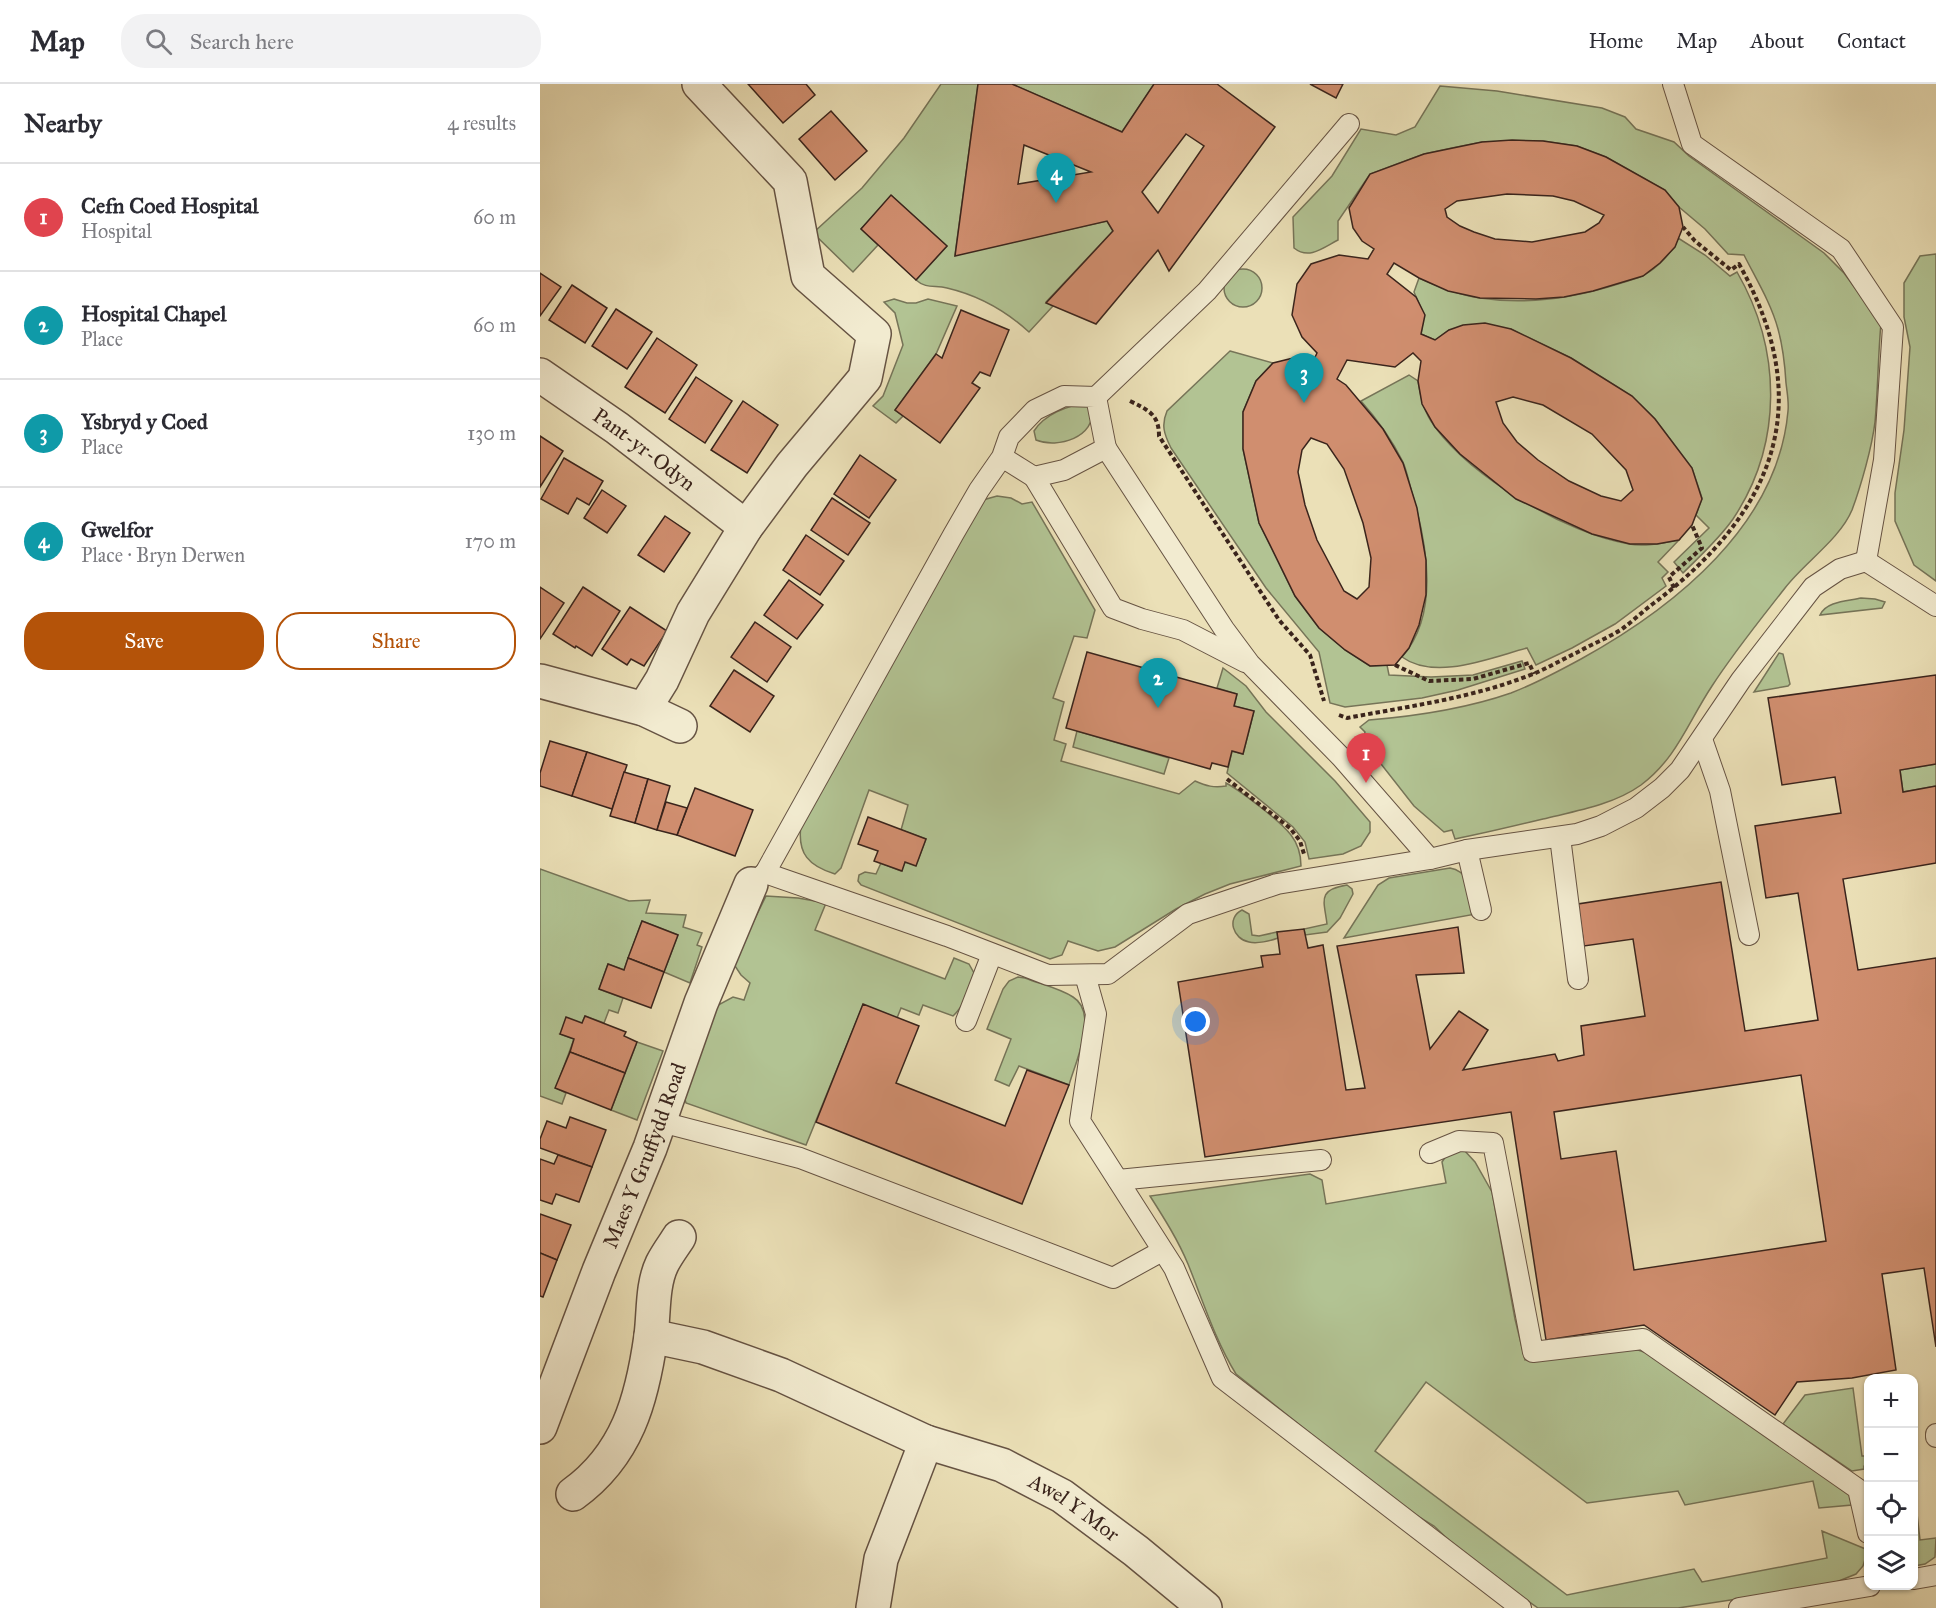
<!DOCTYPE html>
<html lang="en">
<head>
<meta charset="utf-8">
<style>
	body { margin:0; font-family:"IM FELL Great Primer",serif; background:#f2f2f3; color:#2b2b33 }
	.controls { position:absolute; right:18px; bottom:18px; display:grid; overflow:hidden; border-radius:12px; box-shadow:0 2px 4px #0004 }
	.controls button { width:54px; height:54px; display:grid; place-items:center; padding:0; border:0; border-bottom:2px solid #e1e1e2; background:#fff; color:#2b2b33; font:30px sans-serif }
	.you { position:absolute; left:656px; top:938px; width:21px; height:21px; margin:-15px; border:4px solid #fff; border-radius:50%; background:#1a73e8; box-shadow:0 0 0 9px #1a73e833 }
	.badge { display:grid; place-items:center; width:39px; height:39px; border-radius:50%; background:#b45309; color:#fff; font-size:20px; font-weight:700 }
	.pin { position:absolute; translate:-50% -50px; filter:drop-shadow(0 2px 3px #0008) }
	.pin::after { content:''; position:absolute; top:32px; width:21px; height:18px; background:inherit; clip-path:polygon(0 0,100% 0,50% 100%) }
	.list { margin:0; padding:0; list-style:none }
	h2 { display:flex; justify-content:space-between; align-items:center; height:78px; margin:0; padding:0 24px; font-size:26px }
	h2 small { font-size:20px; font-weight:400; color:#7c7c81 }
	.list li { display:grid; grid-template-columns:39px 1fr auto; gap:18px; align-items:center; box-sizing:border-box; height:108px; padding:0 24px; border-top:2px solid #e1e1e2 }
	.list b { display:block; font-size:22px; white-space:nowrap }
	.list p { margin:0; font-size:20px; white-space:nowrap; color:#7c7c81 }
	.list em { font-size:20px; font-style:normal; color:#7c7c81 }
	.actions { display:flex; gap:12px; padding:18px 24px }
	.actions a { flex:1; padding:14px 0; border:2px solid #b45309; border-radius:24px; text-align:center; font-size:21px; color:#b45309 }
	.actions .main { background:#b45309; color:#fff }
	.icon { flex:none; width:33px; height:33px; fill:none; stroke:currentColor; stroke-width:2; stroke-linecap:round; stroke-linejoin:round }
	.map { position:relative; flex:none; width:1396px; height:1524px; overflow:hidden }
	header { display:flex; align-items:center; gap:36px; box-sizing:border-box; height:84px; padding:0 30px; background:#fff; border-bottom:2px solid #e1e1e2 }
	header strong { font-size:28px }
	nav { display:flex; gap:33px; margin-inline-start:auto; font-size:21px }
	.search { width:420px; height:54px; background:#f2f2f3; display:flex; align-items:center; gap:15px; box-sizing:border-box; padding:0 21px; border-radius:24px; color:#7c7c81; font-size:22px }
	main { display:flex }
	aside { flex:1; background:#fff }
	.map>svg:first-child { display:block }
	.green { fill:#b2c393; stroke:#767458; stroke-width:1.5 }
	.building { fill:#d08e6f; stroke:#3a241c; stroke-width:1.5; fill-rule:evenodd }
	.lines { fill:none; stroke-linecap:round; stroke-linejoin:round }
	.lane-casing { stroke:#665343; stroke-width:22 }
	.street-casing { stroke:#665343; stroke-width:36 }
	.path { stroke:#3a241c; stroke-width:4; stroke-dasharray:4.5 3; stroke-linecap:butt }
	.lane { stroke:#f2ebd0; stroke-width:20 }
	.street { stroke:#f2ebd0; stroke-width:33 }
	.labels { text-anchor:middle; dominant-baseline:central; stroke-width:5; stroke-linejoin:round; paint-order:stroke }
	.street-label { font-size:21px; fill:#3a241c; stroke:#f2ebd0 }
</style>
</head>
<body>
<header>
<strong>Map</strong>
<div class="search"><svg class="icon" aria-label="search" viewBox="0 0 24 24"><circle cx="10" cy="10" r="6"/><path d="M15 15l6 6"/></svg>Search here</div>
<nav><a>Home</a><a>Map</a><a>About</a><a>Contact</a></nav>
</header>
<main>
<aside>
<h2>Nearby<small>4 results</small></h2>
<ul class="list">
<li><span class="badge" style="background:#e0444e">1</span><div><b>Cefn Coed Hospital</b><p>Hospital</p></div><em>60 m</em></li>
<li><span class="badge" style="background:#0f9aa8">2</span><div><b>Hospital Chapel</b><p>Place</p></div><em>60 m</em></li>
<li><span class="badge" style="background:#0f9aa8">3</span><div><b>Ysbryd y Coed</b><p>Place</p></div><em>130 m</em></li>
<li><span class="badge" style="background:#0f9aa8">4</span><div><b>Gwelfor</b><p>Place · Bryn Derwen</p></div><em>170 m</em></li>
</ul>
<div class="actions"><a class="main">Save</a><a>Share</a></div>
</aside>
<div class="map">
<svg width="1396" height="1524" viewBox="0 0 1396 1524">
	<rect width="100%" height="100%" fill="#ebe0b7"/>
	<filter id="stains"><feTurbulence type="fractalNoise" baseFrequency=".00333" numOctaves="4"/><feColorMatrix values="0 0 0 0 .2 0 0 0 0 .09 0 0 0 0 .02 0 0 0 .5 -.17"/></filter>
	<radialGradient id="worn" r=".72"><stop offset=".6" stop-color="#630" stop-opacity="0"/><stop offset="1" stop-color="#630" stop-opacity=".3"/></radialGradient>
	<!-- green -->
	<g class="green">
		<path d="M401,0H438L415,171L567,137L573,147L506,218L513,222L489,248C466,227 437,211 407,204C395,201 386,205 376,196L407,162L352,112L321,145L338,161L313,188L273,149L322,104L364,54Z"/>
		<path d="M472,0H614L582,48Z"/>
		<path d="M900,2L957,7L1062,24L1085,33L1096,45L1134,58L1149,72L1284,169L1304,189L1341,239C1338,272 1338,305 1335,338C1332,363 1321,402 1312,426C1300,455 1264,479 1245,504C1220,536 1194,568 1172,602C1148,638 1137,674 1101,701C1073,721 1036,727 1003,735C974,742 945,749 915,755L912,746L904,748L874,722L823,657L825,648L820,643L829,636C878,632 925,625 971,609C995,600 1019,587 1041,575C1135,523 1238,441 1248,327C1249,318 1247,308 1246,299C1245,282 1243,263 1238,245C1231,219 1216,195 1204,171L1188,170L1165,145L1139,123L1125,106L1066,73L1037,62L1003,57L942,58L912,64L884,70L830,90L798,137V156C783,164 769,176 754,164L753,133L792,92L821,45L856,51L875,43Z"/>
		<path d="M1138,154L1165,171L1190,192L1197,188C1242,266 1243,360 1193,435C1179,455 1160,472 1143,489L1134,478L1169,444L1156,431L1162,414L1152,384L1115,335L1092,312L1031,274L971,245L909,246L895,256L881,250L884,231L874,208L879,194C899,203 919,211 940,214C986,221 1034,214 1078,200C1086,197 1097,195 1104,191C1118,183 1132,169 1138,154Z"/>
		<path d="M1396,170V497L1374,481L1355,437V409L1364,346L1370,263L1364,233V199L1380,172Z"/>
		<circle cx="703" cy="204" r="19"/>
		<path d="M354,215L367,219H376L388,215L417,222L396,270L355,326L363,332L356,339L333,322L343,312L363,261L355,229L344,218Z"/>
		<path d="M690,267L733,279L716,297L703,328V365L719,439L755,512L779,544L805,566L830,582L847,581L849,591L891,593L933,591L982,577L985,585L918,606L882,614L805,623L790,619L779,568L726,504L631,364C624,350 621,341 627,327Z"/>
		<path d="M869,291L878,297C881,314 884,329 895,343C933,394 1027,450 1089,460C1105,463 1123,459 1139,456L1118,478L1128,488L1122,494L1126,502L1075,540L1032,564L996,581L987,564C950,574 895,597 862,573C900,530 887,459 872,409C869,399 867,387 863,378C852,356 837,335 821,317Z"/>
		<path d="M546,320L552,325C556,353 518,365 496,356L494,347C504,331 527,321 546,320Z"/>
		<path d="M457,412L471,414L482,420L492,418L555,526L547,554L534,552L513,614L524,618L514,656L526,660L521,677L639,710L655,697C666,702 674,704 686,702V699C701,707 740,737 751,751C758,760 761,771 761,782L690,800L665,810L636,825L575,863L558,867L528,857L522,871L510,875L321,801L318,797L319,791L325,788L336,790L341,779L361,787L365,778L376,781L386,755L361,746L368,721L329,706L301,784L295,790C269,782 257,770 261,741L443,416Z"/>
		<path d="M1321,514L1335,515L1345,518L1342,524L1280,531C1286,517 1308,517 1321,514Z"/>
		<path d="M1239,569L1243,570L1250,600L1248,602L1214,608Z"/>
		<path d="M683,584L706,602L726,628L795,697L830,738V748L821,762L803,770L769,775L765,758L753,743L687,689L692,667L703,670L714,627L694,622L697,610L677,604Z"/>
		<path d="M537,647L629,674L624,690L533,663Z"/>
		<path d="M1396,680V702L1363,708L1360,686Z"/>
		<path d="M910,784C931,787 932,813 936,830L804,854L838,801L849,794Z"/>
		<path d="M0,785L89,817L110,816L106,829L146,831L143,843L162,849L157,861L162,863L150,899L124,888L138,851L102,837L84,886L68,880L59,905L83,914L78,929L69,926L64,939L45,932L42,939L20,950L34,955L16,1004L26,1009L22,1020L0,1012Z"/>
		<path d="M807,801L812,805L813,810L800,834L787,848L765,851L764,845L787,840C784,816 777,806 807,801Z"/>
		<path d="M226,812L258,814L286,819L275,846L405,895L414,874L429,880L434,889C429,906 426,920 413,932L383,921L379,931L361,924L357,934L323,921L266,1061L146,1019L143,1008L169,926L193,913L204,916L210,899L201,891L193,879Z"/>
		<path d="M702,826L709,830L712,851L719,852L737,848L738,854C730,857 717,860 709,858C693,855 686,834 702,826Z"/>
		<path d="M478,893L485,894C500,900 519,904 533,913C559,929 535,979 529,1001L479,982L469,1002L455,996L471,955L447,945L463,905L469,897Z"/>
		<path d="M97,958L123,967L97,1036L71,1026Z"/>
		<path d="M924,1066L935,1078L952,1108L975,1235L985,1276L1066,1265L1098,1266L1122,1274L1310,1411L1312,1421L1279,1424L1273,1397L1145,1421L1138,1407L1047,1419L886,1298L835,1367L1027,1511L1154,1485L1162,1498L1287,1474L1282,1447L1328,1466L1323,1482L1316,1490L1289,1501L1138,1524H998L932,1478L894,1442L871,1428L816,1386L696,1290C675,1256 663,1217 648,1180C638,1156 624,1134 610,1112L770,1090L782,1096L786,1120L906,1099L902,1078L908,1069Z"/>
		<path d="M1313,1304L1322,1372H1328V1381L1324,1382V1385L1312,1387L1243,1340L1265,1311Z"/>
		<path d="M1374,1403L1380,1456L1396,1454L1395,1473L1385,1480L1374,1482Z"/>
	</g>
	<!-- building -->
	<g class="building">
		<path d="M208,0H266L275,11L243,39Z"/>
		<path d="M438,0H472L582,48L614,0H677L735,43L629,187L618,166L556,240L506,219L573,147L567,137L415,172ZM646,50L664,62L618,129L602,108ZM484,61L551,88L478,100Z"/>
		<path d="M770,0H803L796,14Z"/>
		<path d="M291,27L327,67L295,96L259,55Z"/>
		<path d="M972,56L1003,57L1037,62L1066,73L1125,106L1139,123L1143,143L1135,163L1120,179L1103,192L1053,207L1024,213L996,215L940,214L908,207L879,194L854,179L847,190L876,213L885,231L881,250L895,256L909,246L923,241L945,239L971,245L1031,274L1092,312L1115,335L1152,384L1162,415L1152,441L1139,456L1117,460H1090L1052,450L976,415L920,370L895,343L882,320L878,297L881,277L873,269L855,283L807,276L797,295L806,301L843,345L863,379L877,424L886,476V511L879,541L869,564L855,581L830,582L805,566L779,544L755,512L732,465L719,439L703,365V328L716,297L733,279L753,274L771,282L777,269L762,253L752,231L757,200L771,180L799,171L828,175L834,165L822,157L813,144L809,124L830,90L884,70L942,58ZM967,110L1013,112L1034,117L1064,131L1059,139L1045,148L992,158L955,155L934,148L920,142L907,133L905,125L917,117ZM973,313L1003,321L1052,350L1086,386L1093,406L1081,417L1061,412L1029,397L998,376L977,358L963,339L956,318ZM771,354L787,360L804,385L823,439L831,474L829,503L817,515L804,507L777,456L765,421L758,388L762,366Z"/>
		<path d="M351,111L407,162L376,196L321,145Z"/>
		<path d="M0,189L21,203L0,232Z"/>
		<path d="M32,201L67,224L45,259L9,236Z"/>
		<path d="M76,225L112,248L87,285L52,262Z"/>
		<path d="M421,226L469,246L450,292L440,288L432,299L440,304L400,359L355,326L396,270L402,274Z"/>
		<path d="M117,254L157,281L125,329L85,303Z"/>
		<path d="M156,293L192,317L165,359L129,335Z"/>
		<path d="M203,317L238,341L207,389L171,366Z"/>
		<path d="M0,352L23,367L0,403Z"/>
		<path d="M320,371L356,396L329,434L294,410Z"/>
		<path d="M24,374L63,397L49,421L37,414L28,430L1,415Z"/>
		<path d="M62,406L86,422L67,449L44,434Z"/>
		<path d="M292,414L330,439L308,471L271,446Z"/>
		<path d="M125,432L150,449L124,488L98,471Z"/>
		<path d="M266,451L304,477L280,511L243,486Z"/>
		<path d="M249,496L283,521L257,555L224,531Z"/>
		<path d="M0,503L24,519L0,555Z"/>
		<path d="M43,503L80,527L52,572L36,562L35,564L13,550Z"/>
		<path d="M90,523L127,547L104,582L91,575L87,581L62,565Z"/>
		<path d="M215,538L251,563L227,598L191,573Z"/>
		<path d="M547,568L697,610L694,622L714,627L703,670L692,667L688,683L672,679L670,685L526,644Z"/>
		<path d="M194,586L234,612L210,648L170,622Z"/>
		<path d="M1396,591V680L1360,686L1363,708L1396,702V779L1303,795L1318,886L1396,874V1263L1384,1184L1342,1190L1356,1286L1312,1294L1257,1298L1235,1331L1104,1241L1006,1256L971,1028L665,1073L638,898L723,883L721,872L740,870L737,848L764,845L768,864L783,861L806,1006L825,1004L797,862L918,843L924,889L876,891L890,965L919,927L948,946L923,986L1015,970L1018,977L1044,971L1041,942L1105,932L1093,855L1044,862L1038,820L1181,798L1205,947L1278,936L1258,809L1226,814L1215,742L1301,729L1295,693L1242,701L1228,614ZM1261,991L1286,1157L1094,1186L1076,1067L1021,1075L1014,1028Z"/>
		<path d="M10,657L47,668L32,712L0,702V689Z"/>
		<path d="M47,668L87,681L72,725L32,712Z"/>
		<path d="M84,688L108,695L95,739L70,732Z"/>
		<path d="M108,695L130,702L117,746L95,739Z"/>
		<path d="M155,704L213,726L195,772L137,751Z"/>
		<path d="M126,718L147,724L137,751L117,746Z"/>
		<path d="M328,733L386,755L376,782L365,778L362,787L334,777L338,767L318,760Z"/>
		<path d="M102,837L138,851L124,888L88,874Z"/>
		<path d="M88,874L124,888L111,924L59,905L68,880L84,886Z"/>
		<path d="M323,920L379,942L356,999L465,1042L487,986L529,1001L482,1120L276,1038Z"/>
		<path d="M45,932L86,948L84,952L97,958L85,989L30,968L34,955L20,950L26,933L42,939Z"/>
		<path d="M30,968L85,989L71,1026L15,1004Z"/>
		<path d="M30,1033L66,1046L52,1083L0,1064V1055L7,1037L26,1044Z"/>
		<path d="M18,1071L52,1083L39,1118L16,1110L12,1120L0,1116V1075L14,1080Z"/>
		<path d="M0,1130L31,1141L17,1176L0,1169Z"/>
		<path d="M0,1169L17,1176L3,1213L0,1212Z"/>
	</g>
	<g class="lines">
		<!-- lane casing -->
		<g class="lane-casing">
			<g id="lane">
				<path d="M1133,0L1152,60L1301,165L1353,243L1344,376L1326,477"/>
				<path d="M556,313L667,207L809,40"/>
				<path d="M566,364L684,545L710,580L801,673L890,775"/>
				<path d="M494,393L573,524L602,535L643,546L705,578"/>
				<path d="M1162,655L1180,707L1209,851"/>
				<path d="M1020,753L1038,895"/>
				<path d="M927,766L941,826"/>
				<path d="M225,789L413,451L439,406L462,373L469,353L495,326L524,312L556,313L566,364L524,386L494,393L462,373"/>
				<path d="M211,800L225,789L407,852L508,891L568,890L648,830L737,800L890,775L927,766L1037,750L1061,742L1096,724L1122,704L1140,686L1201,596L1273,503L1300,485L1326,477L1396,522"/>
				<path d="M545,891L556,930L540,1037L634,1184L682,1294L981,1524"/>
				<path d="M426,937L452,870"/>
				<path d="M129,1040L260,1074L573,1194L622,1167"/>
				<path d="M890,1069L919,1057L953,1059L993,1268L1103,1255L1318,1405L1328,1449"/>
				<path d="M578,1096L781,1076"/>
				<path d="M1396,1350V1353"/>
				<path d="M1374,1495L1396,1491"/>
				<path d="M1199,1524L1330,1502"/>
			</g>
		</g>
		<!-- street casing -->
		<g class="street-casing">
			<g id="street">
				<path id="s1" d="M0,291L77,344L206,443"/>
				<path d="M0,597L104,625L140,642"/>
				<path d="M104,625L122,596L153,529L206,443L252,381L325,294L334,250L268,192L250,97L159,0"/>
				<path id="s2" d="M111,1252L163,1263L241,1291L386,1358L462,1381L522,1412L596,1467L665,1524"/>
				<path id="s3" d="M0,1343L59,1187L110,1064L161,919L211,800"/>
				<path d="M33,1410C87,1371 102,1316 111,1252C114,1228 112,1201 122,1180C127,1170 134,1161 139,1153"/>
				<path d="M333,1524L341,1475L386,1358"/>
			</g>
		</g>
		<!-- path -->
		<g class="path">
			<path d="M590,317C608,326 619,330 619,352L739,536L770,571L784,617"/>
			<path d="M1134,504L1129,493L1162,464L1152,441"/>
			<path d="M855,581L889,597L933,595L989,579L994,590"/>
			<path d="M799,631L807,634C870,622 933,614 993,590C1008,584 1023,575 1038,568C1052,560 1068,554 1082,545C1093,537 1103,527 1114,519C1236,427 1277,319 1199,180L1191,186L1155,157L1143,143"/>
			<path d="M687,695L750,744L760,757L764,770"/>
		</g>
		<!-- lane -->
		<use href="#lane" class="lane"/>
		<!-- street -->
		<use href="#street" class="street"/>
	</g>
	<g class="labels">
		<!-- street labels -->
		<g class="street-label">
			<text stroke="none"><textPath href="#s1" startOffset="128">Pant-yr-Odyn</textPath></text>
			<text stroke="none"><textPath href="#s3" startOffset="291">Maes Y Gruffydd Road</textPath></text>
			<text stroke="none"><textPath href="#s2" startOffset="459">Awel Y Mor</textPath></text>
		</g>
	</g>
	<rect width="100%" height="100%" filter="url(#stains)"/>
	<rect width="100%" height="100%" fill="url(#worn)"/>
</svg>
<div class="controls">
<button>+</button>
<button>−</button>
<button><svg class="icon" aria-label="locate" viewBox="0 0 24 24"><circle cx="12" cy="12" r="6"/><path d="M12 2v4M12 18v4M2 12h4M18 12h4"/></svg></button>
<button><svg class="icon" aria-label="layers" viewBox="0 0 24 24"><path d="M12 4l9 5-9 5-9-5zM3 14l9 5 9-5"/></svg></button>
</div>
<div class="you"></div>
<div class="pin badge" style="left:826px;top:699px;background:#e0444e">1</div>
<div class="pin badge" style="left:618px;top:624px;background:#0f9aa8">2</div>
<div class="pin badge" style="left:764px;top:319px;background:#0f9aa8">3</div>
<div class="pin badge" style="left:516px;top:119px;background:#0f9aa8">4</div>
</div>
</main>
</body>
</html>
